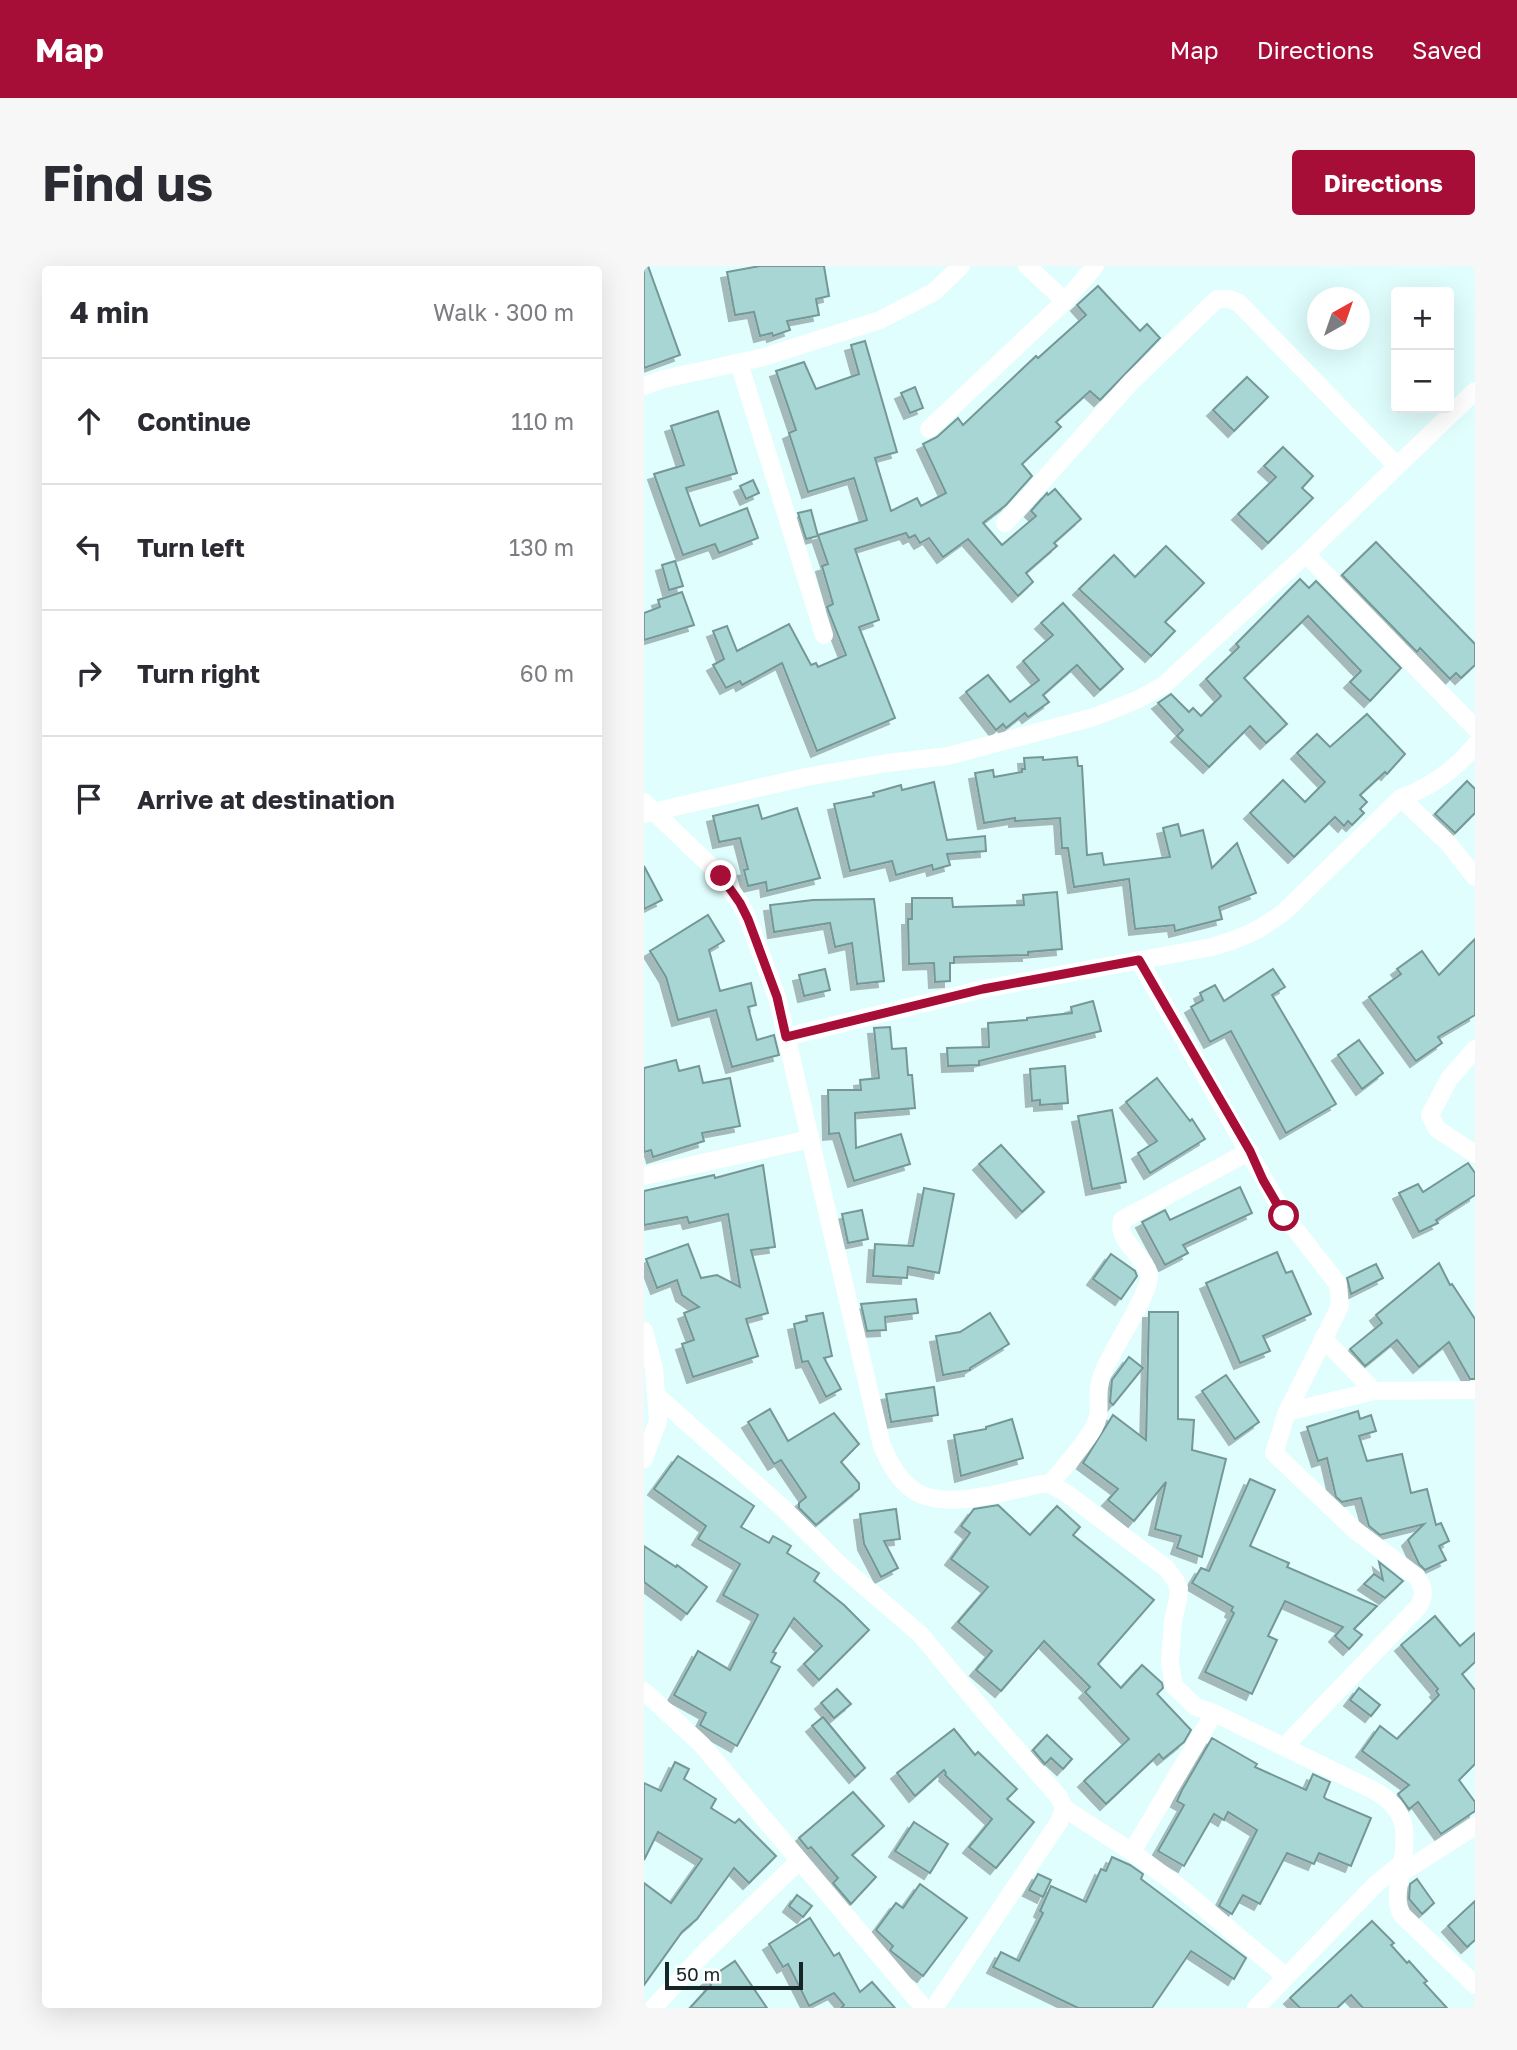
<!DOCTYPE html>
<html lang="en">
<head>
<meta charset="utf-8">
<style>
	body { margin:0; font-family:"Golos Text",sans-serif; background:#f7f7f7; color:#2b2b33 }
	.controls { position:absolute; right:21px; top:21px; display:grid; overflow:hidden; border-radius:7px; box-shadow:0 7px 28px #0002 }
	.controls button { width:63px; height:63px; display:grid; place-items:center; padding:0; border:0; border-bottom:2px solid #e1e1e2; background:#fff; color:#2b2b33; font:35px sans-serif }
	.compass { position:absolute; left:663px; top:21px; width:63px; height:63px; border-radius:50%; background:#fff; box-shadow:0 7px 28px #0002; rotate:40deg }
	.scale { position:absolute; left:21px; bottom:18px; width:138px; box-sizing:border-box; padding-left:7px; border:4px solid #162525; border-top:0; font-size:19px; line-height:24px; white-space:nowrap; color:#162525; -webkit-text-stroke:5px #fff; paint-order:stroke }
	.stop { position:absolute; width:21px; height:21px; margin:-16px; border:5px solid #a60d37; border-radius:50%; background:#fff }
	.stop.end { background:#a60d37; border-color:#fff; box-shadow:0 2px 7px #0008 }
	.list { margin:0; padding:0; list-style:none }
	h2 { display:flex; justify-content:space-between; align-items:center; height:91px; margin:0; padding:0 28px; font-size:30px }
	h2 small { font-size:23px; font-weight:400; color:#7c7c81 }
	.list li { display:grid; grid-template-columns:46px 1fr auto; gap:21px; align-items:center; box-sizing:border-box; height:126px; padding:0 28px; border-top:2px solid #e1e1e2 }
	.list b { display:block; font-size:26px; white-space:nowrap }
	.list em { font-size:23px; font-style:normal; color:#7c7c81 }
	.icon { flex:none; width:38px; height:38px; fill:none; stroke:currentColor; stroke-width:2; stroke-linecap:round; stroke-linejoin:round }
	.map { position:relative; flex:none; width:831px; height:1742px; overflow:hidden; border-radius:7px }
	header { display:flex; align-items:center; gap:42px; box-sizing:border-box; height:98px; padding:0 35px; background:#a60d37; color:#fff }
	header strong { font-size:33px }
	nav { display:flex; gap:38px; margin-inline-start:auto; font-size:24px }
	.intro { display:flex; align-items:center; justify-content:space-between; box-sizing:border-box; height:168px; padding:0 42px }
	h1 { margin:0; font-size:49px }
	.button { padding:18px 32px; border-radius:7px; background:#a60d37; color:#fff; font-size:24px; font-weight:700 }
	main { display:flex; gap:42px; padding:0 42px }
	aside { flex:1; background:#fff; border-radius:7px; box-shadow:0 7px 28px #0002 }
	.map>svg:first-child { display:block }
	.building { fill:#a7d6d4; stroke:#749897; stroke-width:2; filter:url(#shadow) }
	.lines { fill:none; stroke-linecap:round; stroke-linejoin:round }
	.street { stroke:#fff; stroke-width:18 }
	.route { stroke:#a60d37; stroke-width:9 }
</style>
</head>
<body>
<header>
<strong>Map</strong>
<nav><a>Map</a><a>Directions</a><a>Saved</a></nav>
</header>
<div class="intro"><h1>Find us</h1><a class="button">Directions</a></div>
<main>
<aside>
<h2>4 min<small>Walk · 300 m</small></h2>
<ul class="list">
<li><svg class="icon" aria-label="ahead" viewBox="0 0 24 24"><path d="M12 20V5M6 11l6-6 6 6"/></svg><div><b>Continue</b></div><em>110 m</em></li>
<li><svg class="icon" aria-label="left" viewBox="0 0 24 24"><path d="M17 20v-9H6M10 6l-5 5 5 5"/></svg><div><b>Turn left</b></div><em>130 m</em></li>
<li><svg class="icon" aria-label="right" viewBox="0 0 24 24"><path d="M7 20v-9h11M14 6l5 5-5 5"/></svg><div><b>Turn right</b></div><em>60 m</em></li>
<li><svg class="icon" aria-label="arrive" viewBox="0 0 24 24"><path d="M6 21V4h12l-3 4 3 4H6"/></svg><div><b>Arrive at destination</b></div></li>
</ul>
</aside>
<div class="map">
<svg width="831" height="1742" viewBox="0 0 831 1742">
	<defs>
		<filter id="shadow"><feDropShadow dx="-6" dy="6" stdDeviation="0" flood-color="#0004"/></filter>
	</defs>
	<rect width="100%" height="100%" fill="#dffefd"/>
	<!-- building -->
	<g class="building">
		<path d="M0,0H4L36,89L0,102Z"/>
		<path d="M116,0H180L185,30L172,33L175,49L143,55L146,64L129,70L128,67L116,70L110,46L91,49L83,6Z"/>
		<path d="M454,20L496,65L503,58L516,72L456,134L446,125L412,156L417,161L378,198L388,210L362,239L339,257L358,279L392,250L387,245L403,227L404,229L411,223L437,253L410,277L413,280L382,307L389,316L374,330L324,273L299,291L285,272L276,277L271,269L265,272L262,267L211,283L235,354L215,361L251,452L173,485L138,397L98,419L96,415L82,422L69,399L80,393L69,365L83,360L93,385L145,358L167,399L172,397L174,401L202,389L183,341L189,338L178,300L184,298L174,269L223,254L210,212L164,226L145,167L152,164L132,105L160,96L172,123L215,108L207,79L221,75L253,186L231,192L247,245L273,232L277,240L302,227L279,178L293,171L314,152L319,159L392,90L394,92L442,49L433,39Z"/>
		<path d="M603,111L624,131L590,165L569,144Z"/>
		<path d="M271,121L279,142L266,147L257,127Z"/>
		<path d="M74,145L93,207L42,222L56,260L103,242L114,272L75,287L71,278L39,289L10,208L40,199L27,160Z"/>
		<path d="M639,181L669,210L658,222L669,232L624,277L594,248L632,211L620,200Z"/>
		<path d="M109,214L115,227L102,233L96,220Z"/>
		<path d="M167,244L174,270L162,273L154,247Z"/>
		<path d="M732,276L831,378V399L817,412L812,407L806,413L776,382L773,386L698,309Z"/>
		<path d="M522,280L560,317L521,356L531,365L507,390L435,323L470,289L491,311Z"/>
		<path d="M31,295L39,320L25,324L18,299Z"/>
		<path d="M656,313L665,322L672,315L757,402L726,435L706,416L717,405L664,350L600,412L643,458L622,477L606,460L565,501L533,470L539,464L514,437L527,428L545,446L549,442L557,450L577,430L562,413L595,381L592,378Z"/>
		<path d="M38,326L50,359L0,374V347L16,341L14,334Z"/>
		<path d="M419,337L479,403L456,424L433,399L399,429L405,436L384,451L381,447L362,462L359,458L352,464L322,426L344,409L366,436L395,414L379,395L409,369L397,357Z"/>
		<path d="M723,448L761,488L743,508L741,506L716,529L723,536L716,543L720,547L708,559L704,555L700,560L691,551L650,591L606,547L639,514L661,536L681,516L653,487L673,468L686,481Z"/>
		<path d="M399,491V494L433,491L434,500H438L443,589L458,587L460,599L526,591L519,562L534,558L537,570L559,564L568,602L593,577L612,627L575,641L578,653L531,665L530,659L491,663L485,613L430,621L424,582H418L416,552L371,555V552L340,557L331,507L349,504L350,511L378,506V503H381L380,492Z"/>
		<path d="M823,515L831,523V547L811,567L791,548Z"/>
		<path d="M290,516L303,574L341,570L342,585L303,588L306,599L289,604L288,599L252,609L248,595L206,605L190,538L230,530L229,527L257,519L258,524Z"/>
		<path d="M114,539L118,553L153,542L176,612L123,625L122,616L104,620L100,604L104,603L96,572L75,576L69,550Z"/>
		<path d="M0,600L18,634L0,643Z"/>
		<path d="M413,626L418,683L384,686V689L310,691V697H306V715L291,716L290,697L265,698L264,653H268V632H308L309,641L380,639L379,629Z"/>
		<path d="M230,633L240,715L213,718L208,677L191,681L186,657L130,666L126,639L169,634Z"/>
		<path d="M64,649L80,675L65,684L76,725L107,717L112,739L104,741L113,774L130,769L135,789L88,801L72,744L34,754L22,711L6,685Z"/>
		<path d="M831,673V749L794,771L798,777L772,795L725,731L757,708L753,703L778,685L795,709Z"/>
		<path d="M181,703L186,724L160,730L155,709Z"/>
		<path d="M629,703L641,721L628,729L692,838L642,867L587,765L566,776L547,741L559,734L556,727L571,719L580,735Z"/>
		<path d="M449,735L457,765L335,795V799L304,800L303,782L345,781L344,757L383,754V752L428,747L427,741Z"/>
		<path d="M246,761L248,783L262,782L264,809H268L271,842L211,847L212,882L257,868L266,898L210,915L195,867L185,868L184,824H217L216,814L235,812L230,762Z"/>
		<path d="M715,774L739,807L718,823L694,789Z"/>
		<path d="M32,794L35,805L55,800L59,817L86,812L96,860L58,867L60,875L9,891L7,884L0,886V802Z"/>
		<path d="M421,800L424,837L396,839V834L388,835L386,803Z"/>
		<path d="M513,812L546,855L548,853L561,873L506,907L494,887L513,875L482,836Z"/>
		<path d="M468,844L482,916L448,923L434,850Z"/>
		<path d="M357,879L400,926L378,946L335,898Z"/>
		<path d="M824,897L831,907V929L792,954L794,957L775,966L755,927L774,918L779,926Z"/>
		<path d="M119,899L131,981L107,984L124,1047L102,1053L114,1090L49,1111L38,1078L50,1074L40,1047L55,1041L38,1029L33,1014L13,1022L2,993L44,978L57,1012L73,1009L96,1021L84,948L45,957L43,951L0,959V925L70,909L71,912Z"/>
		<path d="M596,921L608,947L539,979L544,987L521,999L498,956L521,944L526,954Z"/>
		<path d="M280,922L310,928L295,1007L264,1001L263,1012L229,1010L231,978L269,980Z"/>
		<path d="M218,944L224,973L204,977L198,948Z"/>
		<path d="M633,986L642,1007L648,1005L667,1048L619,1070L626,1085L596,1097L562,1017Z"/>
		<path d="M467,988L491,1005L493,1010L477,1033L449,1013Z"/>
		<path d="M795,997L806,1019L808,1018L831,1053V1113H826L805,1076L775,1101L753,1074L721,1100L706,1083L738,1057L732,1049Z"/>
		<path d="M732,998L739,1012L707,1028L703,1012Z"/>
		<path d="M272,1033L274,1047L241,1051L242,1064L223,1065L217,1038Z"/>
		<path d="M505,1046H534V1153L550,1154L548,1184L582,1193L558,1291L533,1282L537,1270L511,1263L522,1216L490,1255L464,1234L474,1223L439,1197L469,1149L502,1174Z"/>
		<path d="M179,1047L188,1090L180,1092L197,1123L182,1131L164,1095L158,1096L150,1058L163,1055L162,1050Z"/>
		<path d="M346,1047L365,1078L326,1102V1104L299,1109L292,1070L316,1066Z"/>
		<path d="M485,1091L499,1102L469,1139L466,1136L468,1114Z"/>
		<path d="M582,1109L615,1156L591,1173L558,1125Z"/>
		<path d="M290,1121L294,1149L247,1156L242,1128Z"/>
		<path d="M126,1143L144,1175L190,1147L215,1178L197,1196L215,1217V1223L172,1259L155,1242V1237L162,1231L137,1194L130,1198L104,1156Z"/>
		<path d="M714,1145L716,1153L727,1149L732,1165L715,1170L723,1195L758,1188L767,1227L783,1223L792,1259L797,1257L805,1275L795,1280L802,1294L781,1304L775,1298L764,1274L780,1258L736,1269L725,1260L717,1232L698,1236L692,1231L683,1192L674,1195L663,1161Z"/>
		<path d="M368,1153L379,1192L317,1210L310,1169L342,1163V1161Z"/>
		<path d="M34,1190L110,1240L97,1261L125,1277L129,1270L147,1280L143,1287L175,1307L170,1315L200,1339L225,1364L175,1414L160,1398L178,1380L150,1352L129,1386L132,1387L127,1396L136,1401L93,1480L56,1459L62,1447L30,1429L54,1385L86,1404L114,1349L79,1329L96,1298L54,1273L62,1260L10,1223Z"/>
		<path d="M606,1213L631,1224L606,1280L645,1297L643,1301L733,1340L710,1363L718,1369L705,1383L691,1370L699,1361L641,1335L624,1370L633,1374L608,1428L561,1406L590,1347L587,1345L589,1341L548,1317L557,1302L565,1305Z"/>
		<path d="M354,1239L386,1269L413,1240L436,1261L429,1269L510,1334L454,1398L477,1422L498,1399L518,1417L519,1422L513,1428L547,1464L540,1476L519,1493L515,1488L462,1538L440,1515L485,1473L441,1426L446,1421L400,1375L357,1425L332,1404L348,1385L314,1356L344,1321L307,1293L326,1267L317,1260L330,1243Z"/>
		<path d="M252,1243L256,1273L240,1275L254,1302L237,1311L220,1278L216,1248Z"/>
		<path d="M0,1280L32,1301L33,1299L63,1321L43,1348L0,1316Z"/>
		<path d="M735,1296L759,1315L741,1332L720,1318L730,1308L739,1314Z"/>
		<path d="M791,1350L816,1380L831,1367V1396L818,1408L831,1424V1498L815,1514L831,1536V1545L797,1568L774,1536L765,1543L754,1528L765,1519L718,1485L736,1460L753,1473L795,1429L792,1425L794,1423L757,1379Z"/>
		<path d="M715,1422L736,1439L727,1450L706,1434Z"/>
		<path d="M193,1423L207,1438L190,1452L177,1437Z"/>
		<path d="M179,1451L221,1502L211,1511L168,1460Z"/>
		<path d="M310,1463L331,1489L334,1486L373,1523L363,1533L390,1556L352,1602L325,1581L348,1553L301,1509L302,1507L300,1504L271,1530L253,1507Z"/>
		<path d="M403,1469L428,1493L419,1503L407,1492L401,1498L389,1484Z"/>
		<path d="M568,1472L613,1498L611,1501L662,1524L669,1508L686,1516L680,1531L682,1533L727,1552L707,1600L675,1587L670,1598L643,1587L616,1638L599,1629L588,1648L575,1640L613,1564L584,1546L580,1554L570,1548L540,1600L514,1585L540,1539L533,1535L538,1524Z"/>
		<path d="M31,1496L45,1503L40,1513L72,1533L67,1542L91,1557L95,1553L132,1590L105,1617L90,1602L53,1653L38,1666L0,1719V1617L27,1637L58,1593L14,1566L0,1594V1517L17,1525Z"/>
		<path d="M209,1526L240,1560L208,1589L232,1611L207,1638L189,1617L194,1612L167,1581L164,1583L155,1572Z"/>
		<path d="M270,1556L304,1578L286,1607L251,1585Z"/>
		<path d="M468,1591L486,1599L499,1608L497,1613L602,1692L590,1713L547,1685L508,1742H434L349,1701L357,1686L375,1695L399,1647L396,1645L407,1620L442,1636L457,1603L462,1605Z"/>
		<path d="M394,1608L407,1614L399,1631L385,1624Z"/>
		<path d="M773,1613L790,1637L778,1648L765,1633L766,1618Z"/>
		<path d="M276,1618L323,1652L279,1710L248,1686L246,1684L249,1680L232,1664L252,1637L259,1642Z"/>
		<path d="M153,1629L168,1640L159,1651L145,1640Z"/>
		<path d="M831,1635V1674L823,1681L804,1660Z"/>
		<path d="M166,1652L190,1690L195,1687L216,1726L228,1716L251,1742H197L200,1739L190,1727L165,1740L144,1698L139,1701L125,1678Z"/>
		<path d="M728,1655L750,1677L747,1679L763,1697L765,1695L783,1715L780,1717L803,1742H719L707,1729L693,1742H656L646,1732Z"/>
		<path d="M91,1695L123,1742H46L67,1719L63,1714Z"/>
	</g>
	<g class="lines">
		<!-- street -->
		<g class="street">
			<path d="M383,0L421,35"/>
			<path d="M95,97L180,369"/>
			<path d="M0,120L20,113L120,91L236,54L290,26L317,0"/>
			<path d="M285,163L421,35L451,0"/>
			<path d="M361,257L487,116L573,33H586L595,37L753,200"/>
			<path d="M662,288L831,462"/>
			<path d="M757,532L804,577L831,611"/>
			<path d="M0,536L77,610L96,637L104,653L133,731L238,1180C246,1198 256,1217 274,1227C305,1244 365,1224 398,1218H406L422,1227L522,1302L531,1314L535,1322L534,1333L529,1355L526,1397L530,1420L552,1441L570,1447L729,1524C769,1545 762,1573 756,1611C754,1625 751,1636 758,1649L831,1719"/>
			<path d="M0,548L162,511L243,497L304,490L450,451L493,434L520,419L662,288L831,125"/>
			<path d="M495,694L641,950L694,1018L696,1040L643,1146L630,1187L711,1264L773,1311C780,1323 781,1328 775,1340L640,1481"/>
			<path d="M142,771L339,723L568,681C596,673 617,664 640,646L757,532C787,521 811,504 831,479"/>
			<path d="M831,783L805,813L786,849L793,863L831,888"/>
			<path d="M0,910L166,873"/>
			<path d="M0,1065L10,1102L14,1155L0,1193"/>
			<path d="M679,1072L730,1125"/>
			<path d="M12,1129L141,1244L197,1300L277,1369L343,1449L415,1531L420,1542L488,1586L534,1620L641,1710"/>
			<path d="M643,1146L730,1125L831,1124"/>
			<path d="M406,1218C420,1201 437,1183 449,1163C458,1148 453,1139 455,1122C456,1112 461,1101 466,1092C474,1074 506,1026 505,1010C503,990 472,977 478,954L606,885"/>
			<path d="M0,1425L58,1479L280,1742"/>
			<path d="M488,1586L570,1447"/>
			<path d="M756,1608L831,1560"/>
			<path d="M9,1742L61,1686L155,1595"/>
			<path d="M290,1742L415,1556L420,1542"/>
			<path d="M612,1742L732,1618L757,1598"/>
		</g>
	</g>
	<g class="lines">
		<!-- route -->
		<path class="route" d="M77,610L96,637L104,653L133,731L142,771L339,723L495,694L606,885L619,914L640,950"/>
	</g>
</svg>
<div class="controls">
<button>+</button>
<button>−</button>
</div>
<svg class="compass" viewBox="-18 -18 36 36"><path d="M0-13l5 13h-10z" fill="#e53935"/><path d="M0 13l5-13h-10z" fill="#7c7c81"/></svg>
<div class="scale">50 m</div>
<div class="stop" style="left:640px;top:950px"></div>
<div class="stop end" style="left:77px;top:610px"></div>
</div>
</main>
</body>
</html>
